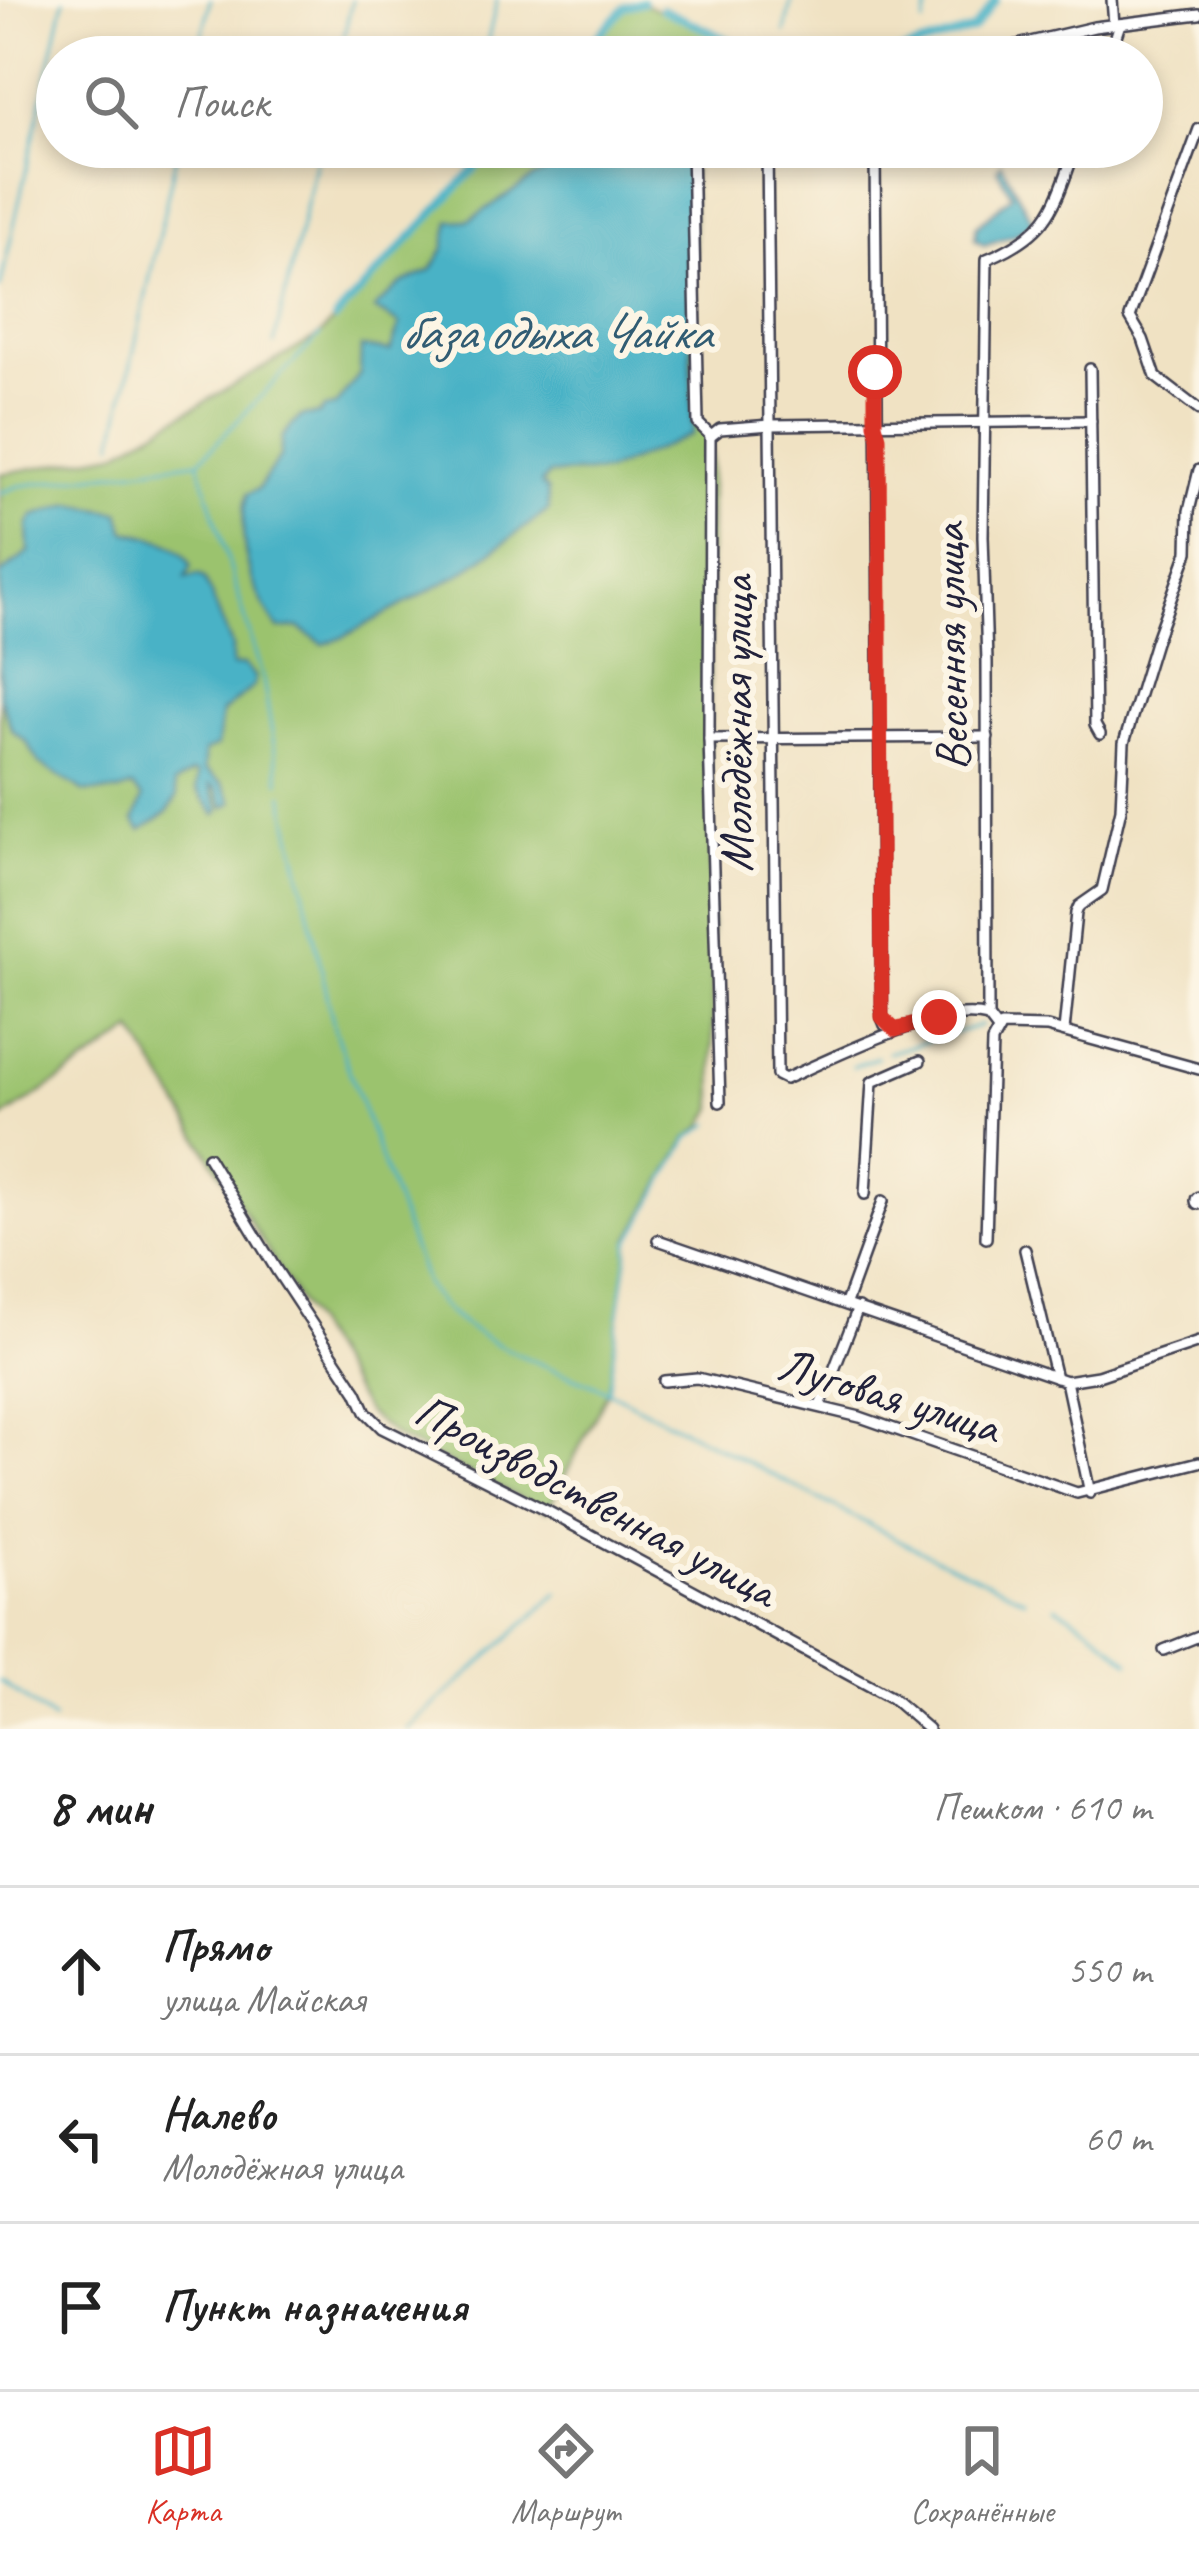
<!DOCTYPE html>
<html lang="ru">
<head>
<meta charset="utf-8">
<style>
	body { margin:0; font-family:Caveat,sans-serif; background:#f2f2f2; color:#222 }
	.stop { position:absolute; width:36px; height:36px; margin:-27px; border:9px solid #d93025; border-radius:50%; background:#fff }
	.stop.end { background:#d93025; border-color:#fff; box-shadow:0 3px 12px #0008 }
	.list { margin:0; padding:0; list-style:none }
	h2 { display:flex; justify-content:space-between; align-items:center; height:156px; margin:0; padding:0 48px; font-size:51px }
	h2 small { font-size:39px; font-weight:400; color:#767676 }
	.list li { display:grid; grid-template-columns:78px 1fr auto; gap:36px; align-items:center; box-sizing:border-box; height:168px; padding:0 48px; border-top:3px solid #e0e0e0 }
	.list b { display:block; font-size:45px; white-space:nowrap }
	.list p { margin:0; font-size:39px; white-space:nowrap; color:#767676 }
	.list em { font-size:39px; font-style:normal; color:#767676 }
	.icon { flex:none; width:66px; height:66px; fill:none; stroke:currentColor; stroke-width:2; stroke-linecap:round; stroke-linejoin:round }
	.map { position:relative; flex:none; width:1199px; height:1729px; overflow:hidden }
	.search { position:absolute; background:#fff; box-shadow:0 6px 18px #0003; left:36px; right:36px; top:36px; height:132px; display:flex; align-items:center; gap:30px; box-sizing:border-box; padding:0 42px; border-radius:66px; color:#767676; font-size:45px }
	.sheet { height:660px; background:#fff }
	nav { display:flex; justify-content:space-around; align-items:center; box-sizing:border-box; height:168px; border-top:3px solid #e0e0e0; background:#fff; font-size:33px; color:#767676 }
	nav a { display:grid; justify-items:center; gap:6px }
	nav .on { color:#d93025 }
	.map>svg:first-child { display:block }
	.green { fill:#9bc36e; stroke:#5e7254; stroke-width:3 }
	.water { fill:#48b2c6; stroke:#356a80; stroke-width:3 }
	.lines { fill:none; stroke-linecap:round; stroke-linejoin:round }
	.stream { stroke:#48b2c6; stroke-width:3 }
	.canal { stroke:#48b2c6; stroke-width:8 }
	.minor-casing { stroke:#413f4f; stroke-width:14 }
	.primary-casing { stroke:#413f4f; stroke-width:20 }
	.minor { stroke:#fff; stroke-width:9 }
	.primary { stroke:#fff; stroke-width:15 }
	.route { stroke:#d93025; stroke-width:15 }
	.labels { text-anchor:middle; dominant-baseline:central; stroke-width:12; stroke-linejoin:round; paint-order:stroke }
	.street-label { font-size:48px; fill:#22223b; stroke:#fcf5e5 }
	.water-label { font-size:51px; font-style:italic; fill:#315c73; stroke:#fcf5e5 }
</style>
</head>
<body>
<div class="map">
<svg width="1199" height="1729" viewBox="0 0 1199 1729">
	<rect width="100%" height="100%" fill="#fcf5e5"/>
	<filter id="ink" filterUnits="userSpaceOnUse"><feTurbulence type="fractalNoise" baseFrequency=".00833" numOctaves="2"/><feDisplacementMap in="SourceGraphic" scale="24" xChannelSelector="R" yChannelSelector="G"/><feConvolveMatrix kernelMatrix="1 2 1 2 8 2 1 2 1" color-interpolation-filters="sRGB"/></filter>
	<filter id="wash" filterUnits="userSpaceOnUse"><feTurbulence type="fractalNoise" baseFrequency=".004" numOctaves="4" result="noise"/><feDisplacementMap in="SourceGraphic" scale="48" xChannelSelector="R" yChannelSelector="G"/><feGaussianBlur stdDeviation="2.7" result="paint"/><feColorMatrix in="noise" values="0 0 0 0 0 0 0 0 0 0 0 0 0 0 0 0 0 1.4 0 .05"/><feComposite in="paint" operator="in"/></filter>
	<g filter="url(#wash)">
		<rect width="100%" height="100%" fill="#f0e2c3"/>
		<!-- green -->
		<g class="green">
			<path d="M639,1L765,57H578L622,10Z"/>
			<path d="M495,147H692L698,423L711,436L709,739L714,1108L703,1127L688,1138L630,1238L608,1391L547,1511L396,1437L366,1412L134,1031L0,1120V474L116,453L320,335Z"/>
		</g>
		<!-- water -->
		<g class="water">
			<path d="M600,147H689L692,434L606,472L549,474L541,484L547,490L549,510L462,573L339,639L323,644L298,627L279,629C250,590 236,541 247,494L258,489L280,457L282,437L301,416L320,414L324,408L335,406L360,374L361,347L390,351L400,324L374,309L401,284L431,270L444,249L450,221L470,220L533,178Z"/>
			<path d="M1001,163L1033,222L1014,235L984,245L975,239L976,227L1012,195L997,169Z"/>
			<path d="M71,504L120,512L125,531C151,537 180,540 191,566L186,578L199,575L205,580L232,646V666L244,665L255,677L254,686L222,712L217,746L204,752V770L222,783L233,802L224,807L216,788L210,785L220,810L216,815L197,790V774L192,773L174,784L177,797L167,813L141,830L134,821L143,798L132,787L119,792H85L40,764L27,742L12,730L0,697V575L29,552L28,525L33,516Z"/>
		</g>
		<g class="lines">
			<!-- stream -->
			<g class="stream">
				<path d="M924,24L929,0"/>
				<path d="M785,32L791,0"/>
				<path d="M198,57L210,0"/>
				<path d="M339,57L352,0"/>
				<path d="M484,57L497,0"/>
				<path d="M463,152L464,147"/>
				<path d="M0,288L64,0"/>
				<path d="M274,344L319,147"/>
				<path d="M114,443L178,147"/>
				<path d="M199,463L263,679L280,782"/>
				<path d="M0,493L19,486L199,461L320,335"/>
				<path d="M283,794L335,1031L426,1285C456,1340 553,1367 608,1391L629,1243L689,1138L711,1124"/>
				<path d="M888,1053L981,1025"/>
				<path d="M853,1067L877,1057"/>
				<path d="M608,1391L919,1550L1025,1599"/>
				<path d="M1056,1606L1091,1628L1130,1662"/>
				<path d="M0,1681L53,1720"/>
				<path d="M408,1729L559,1592"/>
			</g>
			<!-- canal -->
			<g class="canal">
				<path d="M662,9L765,57"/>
				<path d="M578,57L625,7L643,2"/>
				<path d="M884,57L973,30L996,0"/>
				<path d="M335,319L495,147"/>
			</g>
		</g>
	</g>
	<g filter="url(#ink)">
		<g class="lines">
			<!-- minor casing -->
			<g class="minor-casing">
				<g id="minor">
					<path d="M1112,0L1114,24"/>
					<path d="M967,57L1094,27L1199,14"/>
					<path d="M1041,57L1047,38"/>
					<path d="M1109,57L1120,24"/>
					<path d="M1199,129L1130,317L1143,339L1156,377L1199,410"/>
					<path d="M692,147L698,423L711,436"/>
					<path d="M767,147L777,1075L785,1079C834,1058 937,1003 988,1017"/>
					<path d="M875,153L882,1017L885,1025L896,1030"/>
					<path d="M767,156L1011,150L1012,147"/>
					<path d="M1090,369L1095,725L1100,734"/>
					<path d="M709,739L988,737"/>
					<path d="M998,1030L988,1017L987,662L983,536L987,259C1050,233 1054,208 1076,147"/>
					<path d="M1064,1031L1076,913L1079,906L1102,890L1121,809L1124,743L1155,642L1188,552L1189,511L1199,470"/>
					<path d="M720,1102L709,739L710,437L720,429L771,425L1091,421"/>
					<path d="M208,1157L277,1271L357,1392L366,1412L382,1428L547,1511L892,1698L928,1729"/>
					<path d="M865,1194L872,1082L920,1061"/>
					<path d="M986,1238L992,1042L1001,1026L1047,1027L1199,1069"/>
					<path d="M658,1240L1066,1381L1098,1376L1199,1342"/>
					<path d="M1025,1250L1056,1378"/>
					<path d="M846,1303L883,1201"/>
					<path d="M664,1381L697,1378L860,1417L1077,1493L1199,1462"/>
					<path d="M1066,1381L1090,1493"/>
					<path d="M820,1406L858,1308"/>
					<path d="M1164,1650L1199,1636"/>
				</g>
			</g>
			<!-- primary casing -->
			<g class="primary-casing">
				<path id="primary" d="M1199,1200V1201"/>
			</g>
			<!-- minor -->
			<use href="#minor" class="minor"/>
			<!-- primary -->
			<use href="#primary" class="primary"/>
		</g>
	</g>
	<g class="lines" filter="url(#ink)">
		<!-- route -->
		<path class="route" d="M875,372V424L879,437L882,1017L895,1030L939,1017"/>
	</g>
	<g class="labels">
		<!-- street labels -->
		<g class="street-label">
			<text transform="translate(950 647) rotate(-91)">Весенняя улица</text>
			<text transform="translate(736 724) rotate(-90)">Молодёжная улица</text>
			<text transform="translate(889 1395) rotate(17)">Луговая улица</text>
			<text transform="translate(596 1500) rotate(28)">Производственная улица</text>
		</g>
		<!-- water labels -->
		<g class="water-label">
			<text x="556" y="332">база одыха Чайка</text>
		</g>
	</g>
</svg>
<div class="stop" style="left:875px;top:372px"></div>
<div class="stop end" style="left:939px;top:1017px"></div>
<div class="search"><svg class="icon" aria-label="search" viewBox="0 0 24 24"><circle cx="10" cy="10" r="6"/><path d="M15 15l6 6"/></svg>Поиск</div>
</div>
<section class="sheet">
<h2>8 мин<small>Пешком · 610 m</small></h2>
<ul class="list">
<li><svg class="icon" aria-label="ahead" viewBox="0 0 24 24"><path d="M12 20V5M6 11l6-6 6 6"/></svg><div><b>Прямо</b><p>улица Майская</p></div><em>550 m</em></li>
<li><svg class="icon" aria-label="left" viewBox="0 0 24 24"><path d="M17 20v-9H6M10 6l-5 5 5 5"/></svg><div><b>Налево</b><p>Молодёжная улица</p></div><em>60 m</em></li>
<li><svg class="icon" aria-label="arrive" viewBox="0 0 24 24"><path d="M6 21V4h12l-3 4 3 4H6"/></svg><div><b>Пункт назначения</b></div></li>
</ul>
</section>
<nav>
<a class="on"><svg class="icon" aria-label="map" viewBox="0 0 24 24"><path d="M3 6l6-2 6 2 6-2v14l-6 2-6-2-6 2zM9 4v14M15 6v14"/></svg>Карта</a>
<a><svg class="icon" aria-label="directions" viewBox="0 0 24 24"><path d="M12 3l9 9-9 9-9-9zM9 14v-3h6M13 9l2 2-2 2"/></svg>Маршрут</a>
<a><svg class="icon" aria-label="saved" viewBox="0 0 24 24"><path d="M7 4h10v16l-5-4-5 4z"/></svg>Сохранённые</a>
</nav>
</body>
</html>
